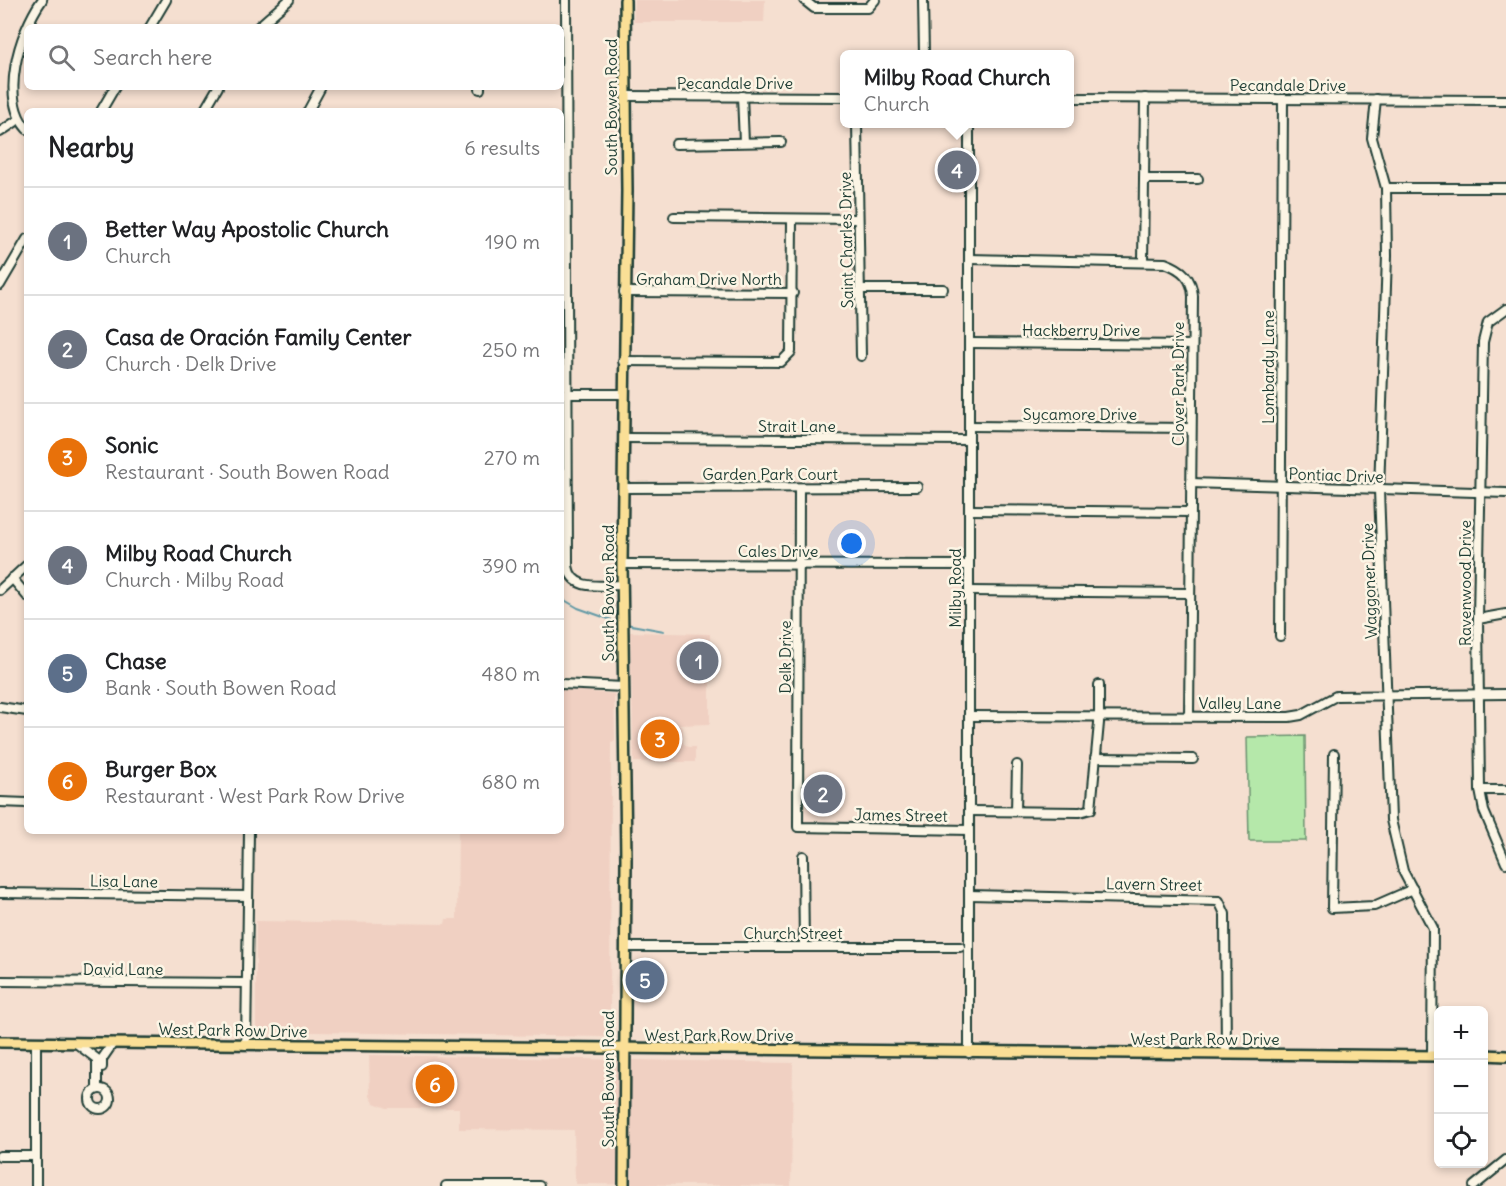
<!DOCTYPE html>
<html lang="en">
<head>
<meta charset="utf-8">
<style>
	body { margin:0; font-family:Delius,sans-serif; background:#f2f2f2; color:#202124 }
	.controls { position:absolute; right:18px; bottom:18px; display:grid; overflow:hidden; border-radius:9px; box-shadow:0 3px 9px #0003 }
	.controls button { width:54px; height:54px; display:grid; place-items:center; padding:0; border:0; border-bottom:2px solid #e0e0e0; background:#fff; color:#202124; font:30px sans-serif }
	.you { position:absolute; left:852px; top:544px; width:21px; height:21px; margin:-15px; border:4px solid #fff; border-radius:50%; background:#1a73e8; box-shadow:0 0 0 9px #1a73e833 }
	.badge { display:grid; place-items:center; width:39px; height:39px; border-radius:50%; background:#2563eb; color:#fff; font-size:20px; font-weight:700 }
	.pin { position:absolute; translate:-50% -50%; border:3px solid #fff; box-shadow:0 2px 6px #0006 }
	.popup { position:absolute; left:840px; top:50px; width:234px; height:78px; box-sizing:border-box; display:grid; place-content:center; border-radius:9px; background:#fff; filter:drop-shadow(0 2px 4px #0005); font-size:20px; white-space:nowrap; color:#757577 }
	.popup b { font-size:22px; color:#202124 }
	.popup::after { content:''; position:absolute; left:50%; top:100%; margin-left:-12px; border:12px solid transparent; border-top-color:#fff }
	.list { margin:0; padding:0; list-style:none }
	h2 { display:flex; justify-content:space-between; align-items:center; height:78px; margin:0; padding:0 24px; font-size:26px }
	h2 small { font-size:20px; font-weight:400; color:#757577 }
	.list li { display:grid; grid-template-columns:39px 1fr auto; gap:18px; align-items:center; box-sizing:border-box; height:108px; padding:0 24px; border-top:2px solid #e0e0e0 }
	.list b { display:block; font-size:22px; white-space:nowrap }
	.list p { margin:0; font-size:20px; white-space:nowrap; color:#757577 }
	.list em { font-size:20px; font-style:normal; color:#757577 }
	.icon { flex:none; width:33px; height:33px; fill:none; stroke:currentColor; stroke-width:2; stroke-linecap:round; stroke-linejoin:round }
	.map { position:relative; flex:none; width:1506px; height:1186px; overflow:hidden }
	.search { position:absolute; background:#fff; box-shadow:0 3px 9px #0003; left:24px; top:24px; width:540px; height:66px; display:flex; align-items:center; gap:15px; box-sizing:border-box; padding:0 21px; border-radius:9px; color:#757577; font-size:22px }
	.panel { position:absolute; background:#fff; box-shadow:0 3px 9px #0003; left:24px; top:108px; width:540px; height:726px; border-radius:9px }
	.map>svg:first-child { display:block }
	.built { fill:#f0d0c2 }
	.green { fill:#b5e8aa; stroke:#6a926f; stroke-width:1.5 }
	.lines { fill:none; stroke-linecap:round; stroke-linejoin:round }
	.stream { stroke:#639aa6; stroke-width:2 }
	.minor-casing { stroke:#1f3d34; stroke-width:12 }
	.major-casing { stroke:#1f3d34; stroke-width:14 }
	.minor { stroke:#fcf5e5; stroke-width:8 }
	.major { stroke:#fadf96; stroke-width:9 }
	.labels { text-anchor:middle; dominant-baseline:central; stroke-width:5; stroke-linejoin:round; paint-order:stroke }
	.street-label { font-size:16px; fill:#1f3d34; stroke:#fcf5e5 }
</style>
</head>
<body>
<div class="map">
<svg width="1506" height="1186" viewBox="0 0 1506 1186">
	<rect width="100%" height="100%" fill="#f5dfd0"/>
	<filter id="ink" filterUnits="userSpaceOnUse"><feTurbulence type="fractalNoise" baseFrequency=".0167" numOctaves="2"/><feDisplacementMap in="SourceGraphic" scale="12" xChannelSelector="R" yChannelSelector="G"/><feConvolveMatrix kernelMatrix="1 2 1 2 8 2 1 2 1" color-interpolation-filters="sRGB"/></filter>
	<g filter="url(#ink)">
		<!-- built -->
		<g class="built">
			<path d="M634,0H765L764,22H634Z"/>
			<path d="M630,632L710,634V724L678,725L683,728V743L688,747H695V762H634Z"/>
			<path d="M561,689L614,694L615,741L611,742L610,1033L605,1037L256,1031V921L445,924L446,919H457L458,831H561Z"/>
			<path d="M369,1055L793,1063L791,1186L575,1184L574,1130L459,1129V1108H387L374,1103L370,1096Z"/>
		</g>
		<!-- green -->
		<path class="green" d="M1305,736L1306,841H1249L1247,737Z"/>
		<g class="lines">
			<!-- stream -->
			<g class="stream">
				<path d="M561,598L578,608L620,623"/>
				<path d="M626,624L664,631"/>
			</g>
			<!-- minor casing -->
			<g class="minor-casing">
				<g id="minor">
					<path d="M566,0L568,566C572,592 601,585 622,585"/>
					<path d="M804,0L814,8H868L875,0"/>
					<path d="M923,0L924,54"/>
					<path d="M150,27L166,0"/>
					<path d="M258,27L289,0"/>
					<path d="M480,87V89"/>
					<path d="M626,96L844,97"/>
					<path d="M742,96L744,142"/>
					<path d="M1070,98L1506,100"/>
					<path d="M1376,99L1372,138L1386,188L1387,256L1379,490L1391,820L1403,871L1433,928L1432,1056"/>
					<path d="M101,111L115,87"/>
					<path d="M204,111L218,87"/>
					<path d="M308,111L321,87"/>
					<path d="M857,124L861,356"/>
					<path d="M27,129C0,99 18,34 42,0"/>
					<path d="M0,132L15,122"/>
					<path d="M676,144L781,142"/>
					<path d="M1144,179H1198"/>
					<path d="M1386,188H1506"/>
					<path d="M674,217L857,219"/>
					<path d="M969,259L1165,263C1182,269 1192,278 1193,296L1189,716"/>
					<path d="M1143,262L1145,98"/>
					<path d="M0,285L27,239"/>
					<path d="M861,289H943"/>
					<path d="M624,292L793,293"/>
					<path d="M1506,309L1488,322L1483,342L1478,619L1480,790L1484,811L1506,863"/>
					<path d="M969,343L1192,345"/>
					<path d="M623,361L781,362L791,352L792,220"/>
					<path d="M561,394H624"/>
					<path d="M969,426L1191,428"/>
					<path d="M625,438L969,440"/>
					<path d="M1191,483L1506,493"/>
					<path d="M623,488L917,487"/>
					<path d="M799,488L798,827L969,830"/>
					<path d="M969,510L1190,512"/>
					<path d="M622,564L969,565"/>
					<path d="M12,578L27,596"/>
					<path d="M0,590L27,565"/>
					<path d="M969,591L1189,593"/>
					<path d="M1478,619L1506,614"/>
					<path d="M1280,636L1283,99"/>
					<path d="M561,684L624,687"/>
					<path d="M0,707L27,711"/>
					<path d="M969,716L1289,717L1301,715L1336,696L1506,694"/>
					<path d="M1334,754L1332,908L1374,906L1413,889"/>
					<path d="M1095,758L1193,759"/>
					<path d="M1480,790H1506"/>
					<path d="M0,802L27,803"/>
					<path d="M969,811L1080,812L1091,809L1099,723V685"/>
					<path d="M1016,811L1017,765"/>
					<path d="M803,856L804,947"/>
					<path d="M0,893L248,896"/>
					<path d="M969,895L1219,901L1225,914L1226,1054"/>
					<path d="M625,947H960"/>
					<path d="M0,981L246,983"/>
					<path d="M36,1042V1186"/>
					<path d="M76,1043L97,1059V1089"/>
					<path d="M246,1045L249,831"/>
					<path d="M969,1053V124"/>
					<path d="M102,1067V1059L113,1043"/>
					<circle cx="100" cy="1099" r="10"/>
					<path d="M0,1156H36"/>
					<path d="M446,1186H539"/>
					<path d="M1474,1186L1506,1160"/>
				</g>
			</g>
			<!-- major casing -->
			<g class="major-casing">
				<g id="major">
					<path d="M0,1042L1438,1056"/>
					<path d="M1484,1055L1506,1056"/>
					<path d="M624,1186L626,858L622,564L627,191L625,0"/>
				</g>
			</g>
			<!-- minor -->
			<use href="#minor" class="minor"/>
			<!-- major -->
			<use href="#major" class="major"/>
		</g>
	</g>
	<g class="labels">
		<!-- street labels -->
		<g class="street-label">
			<text x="735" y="83">Pecandale Drive</text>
			<text x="1288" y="85">Pecandale Drive</text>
			<text transform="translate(611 107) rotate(-90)">South Bowen Road</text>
			<text transform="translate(846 240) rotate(-91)">Saint Charles Drive</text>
			<text x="709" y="279">Graham Drive North</text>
			<text x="1081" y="330">Hackberry Drive</text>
			<text transform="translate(1268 367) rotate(-90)">Lombardy Lane</text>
			<text transform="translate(1178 384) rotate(-90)">Clover Park Drive</text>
			<text x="1080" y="414">Sycamore Drive</text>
			<text x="797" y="426">Strait Lane</text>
			<text x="770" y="474">Garden Park Court</text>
			<text transform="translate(1336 475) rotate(2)">Pontiac Drive</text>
			<text x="778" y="551">Cales Drive</text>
			<text transform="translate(1369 581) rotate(-92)">Waggoner Drive</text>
			<text transform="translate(1465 583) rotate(-90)">Ravenwood Drive</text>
			<text transform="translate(955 588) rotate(-90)">Milby Road</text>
			<text transform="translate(608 593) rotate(-90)">South Bowen Road</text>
			<text transform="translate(785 657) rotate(-90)">Delk Drive</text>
			<text x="1240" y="703">Valley Lane</text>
			<text transform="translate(901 815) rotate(1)">James Street</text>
			<text transform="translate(124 881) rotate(1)">Lisa Lane</text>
			<text transform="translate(1154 884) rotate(1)">Lavern Street</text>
			<text x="793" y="933">Church Street</text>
			<text x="123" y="969">David Lane</text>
			<text transform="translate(233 1030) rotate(1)">West Park Row Drive</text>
			<text x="719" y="1035">West Park Row Drive</text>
			<text x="1205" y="1039">West Park Row Drive</text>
			<text transform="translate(608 1079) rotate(-90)">South Bowen Road</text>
		</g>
	</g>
</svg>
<div class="controls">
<button>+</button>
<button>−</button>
<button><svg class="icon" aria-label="locate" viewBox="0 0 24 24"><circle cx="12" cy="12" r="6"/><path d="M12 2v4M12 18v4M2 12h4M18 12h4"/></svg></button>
</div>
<div class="you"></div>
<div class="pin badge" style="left:699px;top:661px;background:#6b7280">1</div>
<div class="pin badge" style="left:823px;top:794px;background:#6b7280">2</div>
<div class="pin badge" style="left:660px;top:739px;background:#e8710a">3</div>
<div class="pin badge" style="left:957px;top:170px;background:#6b7280">4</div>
<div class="popup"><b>Milby Road Church</b>Church</div>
<div class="pin badge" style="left:645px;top:980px;background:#5c6f8a">5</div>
<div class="pin badge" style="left:435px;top:1084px;background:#e8710a">6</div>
<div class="search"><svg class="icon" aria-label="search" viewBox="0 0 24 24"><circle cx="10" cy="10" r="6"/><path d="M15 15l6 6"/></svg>Search here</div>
<section class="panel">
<h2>Nearby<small>6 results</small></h2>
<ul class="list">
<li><span class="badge" style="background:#6b7280">1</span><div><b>Better Way Apostolic Church</b><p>Church</p></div><em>190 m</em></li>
<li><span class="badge" style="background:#6b7280">2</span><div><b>Casa de Oración Family Center</b><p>Church · Delk Drive</p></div><em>250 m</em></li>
<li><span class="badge" style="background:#e8710a">3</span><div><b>Sonic</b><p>Restaurant · South Bowen Road</p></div><em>270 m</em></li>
<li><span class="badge" style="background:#6b7280">4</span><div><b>Milby Road Church</b><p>Church · Milby Road</p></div><em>390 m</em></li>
<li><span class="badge" style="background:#5c6f8a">5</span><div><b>Chase</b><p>Bank · South Bowen Road</p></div><em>480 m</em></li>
<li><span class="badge" style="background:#e8710a">6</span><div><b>Burger Box</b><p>Restaurant · West Park Row Drive</p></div><em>680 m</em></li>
</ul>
</section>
</div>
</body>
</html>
